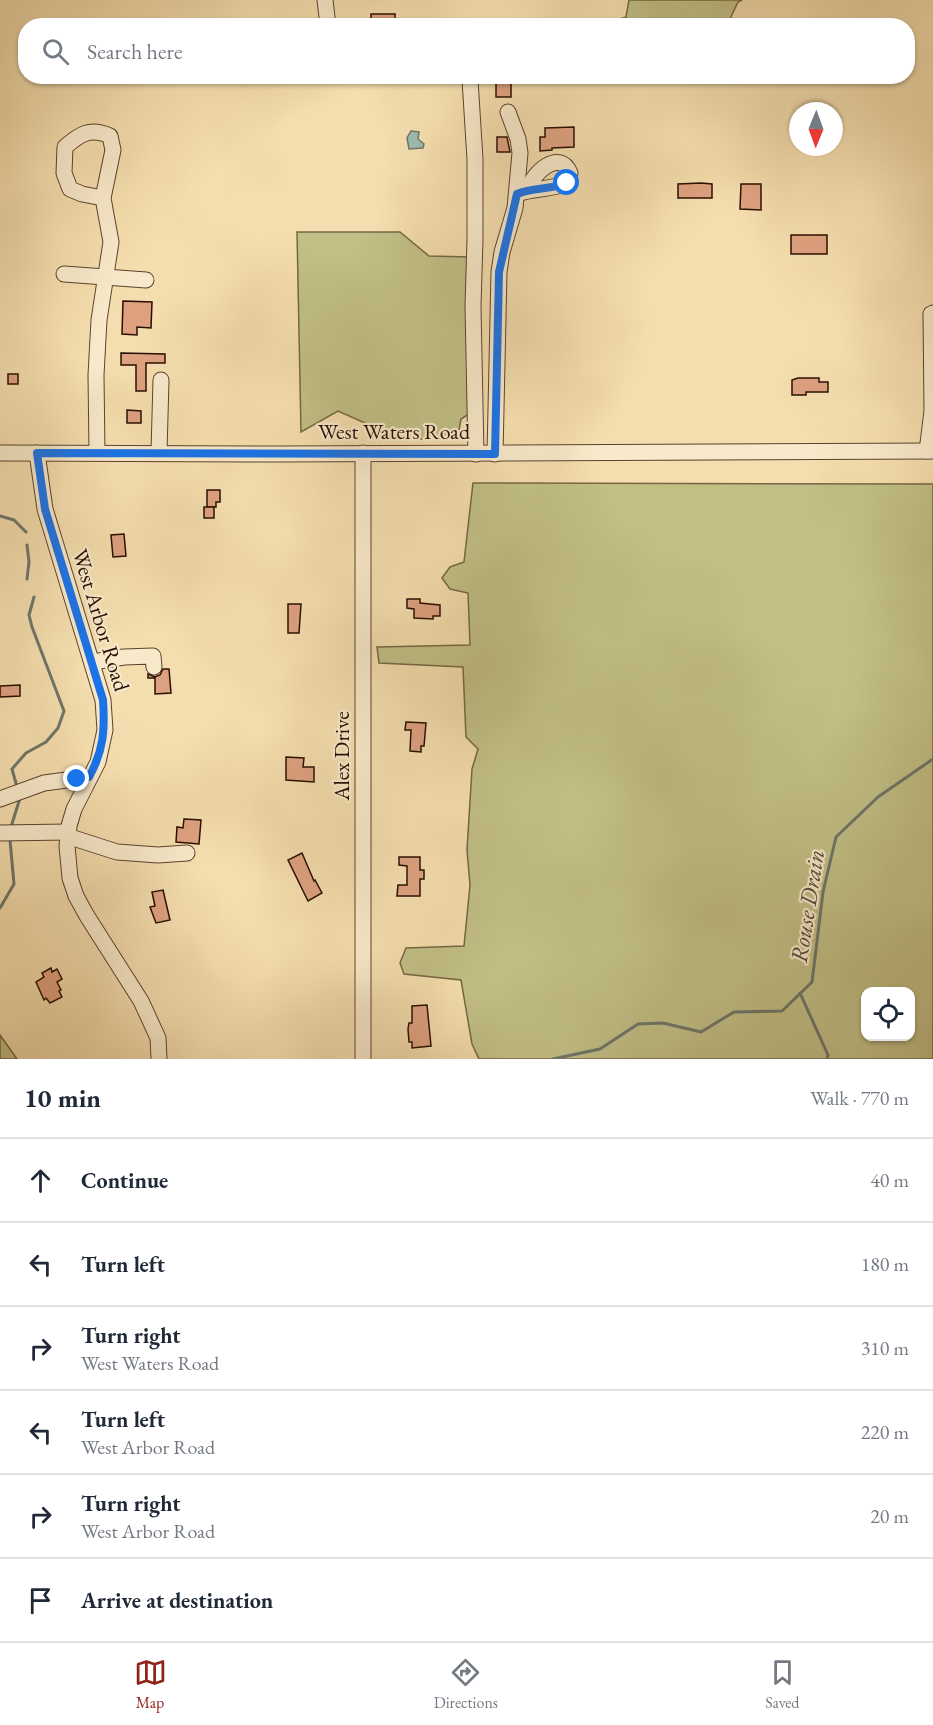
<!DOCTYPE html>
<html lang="en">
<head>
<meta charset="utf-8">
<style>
	body { margin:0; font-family:"EB Garamond",serif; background:#f6f6f7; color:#1f2937 }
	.controls { position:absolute; right:18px; bottom:18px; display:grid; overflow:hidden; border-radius:12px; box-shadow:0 2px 4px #0004 }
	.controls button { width:54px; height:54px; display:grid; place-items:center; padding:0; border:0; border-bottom:2px solid #e0e1e3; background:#fff; color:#1f2937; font:30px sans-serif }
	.compass { position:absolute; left:789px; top:102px; width:54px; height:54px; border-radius:50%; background:#fff; box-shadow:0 2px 4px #0004; rotate:181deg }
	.stop { position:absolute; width:18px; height:18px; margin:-14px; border:4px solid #1a73e8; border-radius:50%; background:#fff }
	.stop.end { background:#1a73e8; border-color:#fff; box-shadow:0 2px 6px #0008 }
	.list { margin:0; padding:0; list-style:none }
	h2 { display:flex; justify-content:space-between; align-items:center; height:78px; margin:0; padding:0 24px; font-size:26px }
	h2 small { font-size:20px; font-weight:400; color:#747a83 }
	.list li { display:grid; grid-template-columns:39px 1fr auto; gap:18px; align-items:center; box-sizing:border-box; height:84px; padding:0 24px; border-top:2px solid #e0e1e3 }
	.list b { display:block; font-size:22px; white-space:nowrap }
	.list p { margin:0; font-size:20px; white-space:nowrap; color:#747a83 }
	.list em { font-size:20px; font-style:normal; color:#747a83 }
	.icon { flex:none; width:33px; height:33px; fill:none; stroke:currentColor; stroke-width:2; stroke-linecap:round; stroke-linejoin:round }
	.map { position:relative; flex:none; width:933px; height:1059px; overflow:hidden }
	.search { position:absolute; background:#fff; box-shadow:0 2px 4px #0004; left:18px; right:18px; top:18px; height:66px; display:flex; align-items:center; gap:15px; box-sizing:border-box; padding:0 21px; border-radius:24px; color:#747a83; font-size:22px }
	.sheet { height:582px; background:#fff }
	nav { display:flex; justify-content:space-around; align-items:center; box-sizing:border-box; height:84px; border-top:2px solid #e0e1e3; background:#fff; font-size:16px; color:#747a83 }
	nav a { display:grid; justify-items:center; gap:3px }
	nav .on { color:#8f2418 }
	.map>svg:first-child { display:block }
	.green { fill:#c1bf86; stroke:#756744; stroke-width:1.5; fill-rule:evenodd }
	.water { fill:#9cbbb0; stroke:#6e766a; stroke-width:1.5 }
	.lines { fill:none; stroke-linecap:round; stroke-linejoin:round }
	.stream { stroke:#6e766a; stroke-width:3 }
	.building { fill:#dea180; stroke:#290f01; stroke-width:1.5 }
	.minor-casing { stroke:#5c422c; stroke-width:17 }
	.minor { stroke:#f8e9ca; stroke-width:15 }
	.route { stroke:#1a73e8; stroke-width:8 }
	.labels { text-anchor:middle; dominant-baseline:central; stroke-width:4.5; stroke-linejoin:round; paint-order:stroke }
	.street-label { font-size:22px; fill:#290f01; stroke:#f8e9ca }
	.water-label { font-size:24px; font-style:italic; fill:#514b3e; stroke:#f8e9ca }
</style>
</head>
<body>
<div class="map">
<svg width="933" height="1059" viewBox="0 0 933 1059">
	<rect width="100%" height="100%" fill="#f4ddae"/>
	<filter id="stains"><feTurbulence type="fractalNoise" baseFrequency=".00333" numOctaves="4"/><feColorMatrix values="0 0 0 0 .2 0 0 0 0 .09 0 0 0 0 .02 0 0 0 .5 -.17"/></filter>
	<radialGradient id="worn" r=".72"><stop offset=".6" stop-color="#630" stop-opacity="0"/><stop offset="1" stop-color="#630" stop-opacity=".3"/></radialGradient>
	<!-- green -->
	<g class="green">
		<path d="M629,0H742L738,2L727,25H604L626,17Z"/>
		<path d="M297,232H400L429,256L470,257L469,414L461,419L459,430L430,439H401L338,411L301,432Z"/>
		<path d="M473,483L933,484V1059H479L472,1044L461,980L404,974L400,963L406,948L464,946L470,885L467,850L472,769L478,749L466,737L463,667L379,663L377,647L470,645L468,593L450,589L442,578L450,567L464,562ZM866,992H910V1036H866Z"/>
		<path d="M0,1035L17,1059H0Z"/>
	</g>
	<!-- water -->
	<path class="water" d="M411,131L419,132L418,139L424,144L423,148L409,149L407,138Z"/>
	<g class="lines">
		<!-- stream -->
		<g class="stream">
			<path d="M0,516L14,520L26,532"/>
			<path d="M27,579L29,562L27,545"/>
			<path d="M17,787L12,769L26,753L46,742L58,728L64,711L32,627L29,615L34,597"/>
			<path d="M11,827L20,798"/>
			<path d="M0,908L14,884L10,840"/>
			<path d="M800,993L828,1055L827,1059"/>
			<path d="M553,1059L600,1049L638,1024L663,1023L701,1032L734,1012L782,1011L812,982L823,892L836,837L878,797L933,759"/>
		</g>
	</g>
	<!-- building -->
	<g class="building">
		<rect x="371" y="14" width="24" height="12"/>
		<rect x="496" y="76" width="15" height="21"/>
		<path d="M574,127V147L552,148V150L540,151V137H545V128Z"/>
		<path d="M497,137H507L510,152H497Z"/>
		<path d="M701,183L712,184V198H678V184Z"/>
		<path d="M741,184H761V210L740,209Z"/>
		<rect x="791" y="235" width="36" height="19"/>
		<path d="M123,301L152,302L151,328L137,327V335L122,334Z"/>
		<path d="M121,353L165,354V363H146V391H136V365H121Z"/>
		<rect x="8" y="374" width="10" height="10"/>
		<path d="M798,378H819V382H828V392H806V395H792V380Z"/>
		<path d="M127,410L141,411V423H127Z"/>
		<path d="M207,490H220V502H216V507H207Z"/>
		<rect x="204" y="507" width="10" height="11"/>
		<path d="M124,534L126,556L113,557L111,535Z"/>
		<path d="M407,599H420V603L440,605V616H433V619L414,618V609L407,608Z"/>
		<path d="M288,604H301L299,633H288Z"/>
		<path d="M163,669H169L171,693L155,694V678H148V674L155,677L160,675Z"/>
		<path d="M20,685V696L0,697V686Z"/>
		<path d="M406,722L426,723L424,746H421V752L410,751L411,730H405Z"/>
		<path d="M286,757L304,758L303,767H314V782L286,780Z"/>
		<path d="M184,819L201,820L199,844L176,842L177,827L183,828Z"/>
		<path d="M302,853L314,881L315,880L322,893L308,901L288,860Z"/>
		<path d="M399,857H420V870H424V879H420V896H397L398,885H407V866L399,865Z"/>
		<path d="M163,890L170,920L156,923L150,907L155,906L152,892Z"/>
		<path d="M51,968L52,972L57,969L62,979L57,982L61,990L59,991L62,997L50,1003L46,998L44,1000L36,982L44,977L42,973Z"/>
		<path d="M427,1005L431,1046L412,1048V1042H409L408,1029L409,1023H412V1006Z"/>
	</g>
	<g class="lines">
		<!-- minor casing -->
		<g class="minor-casing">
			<g id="minor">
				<path d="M325,0L328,26"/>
				<path d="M468,76L470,80L475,159V240L473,306L476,454"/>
				<path d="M517,194C533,188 550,190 567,183L570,173C560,148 532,173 528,190"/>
				<path d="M64,274L146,280"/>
				<path d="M927,451L932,411L931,314L933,313"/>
				<path d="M159,452L161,380"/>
				<path d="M0,453L280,454L933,451"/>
				<path d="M37,453L45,509L103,700L105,730L98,762L74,809L69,826L67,846L70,878L76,896L87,916L141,1001L158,1038L159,1059"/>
				<path d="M97,453L96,375L99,320L111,242L103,198L113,150L110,136C90,127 80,134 65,147L64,173L70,189L82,194L103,198"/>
				<path d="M363,453V1059"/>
				<path d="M495,454L499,272L502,252L515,208L520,153L518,139L508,112"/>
				<path d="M93,662L124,657L153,656L154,667"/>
				<path d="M0,799L44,783L89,777"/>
				<path d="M0,833L68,832"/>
				<path d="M67,836L117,852L158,855L187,853"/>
			</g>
		</g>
		<!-- minor -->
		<use href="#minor" class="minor"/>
	</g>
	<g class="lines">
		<!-- route -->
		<path class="route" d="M77,779L89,777C104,750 105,729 103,700L45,509L37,453L495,454L499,272L517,194C533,187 550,190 567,183"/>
	</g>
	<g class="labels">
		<!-- street labels -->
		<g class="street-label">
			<text x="394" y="431">West Waters Road</text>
			<text transform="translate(101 620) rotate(73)">West Arbor Road</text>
			<text transform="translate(341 756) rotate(-90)">Alex Drive</text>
		</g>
		<!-- water labels -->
		<g class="water-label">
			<text transform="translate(807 906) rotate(-81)">Rouse Drain</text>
		</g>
	</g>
	<rect width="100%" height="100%" filter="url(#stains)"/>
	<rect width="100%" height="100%" fill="url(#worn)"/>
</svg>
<div class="controls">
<button><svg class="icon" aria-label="locate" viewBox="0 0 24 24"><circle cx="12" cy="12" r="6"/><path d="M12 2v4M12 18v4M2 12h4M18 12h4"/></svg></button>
</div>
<svg class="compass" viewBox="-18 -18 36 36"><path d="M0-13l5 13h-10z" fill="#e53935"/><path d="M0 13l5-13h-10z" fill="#747a83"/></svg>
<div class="stop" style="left:567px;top:183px"></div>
<div class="stop end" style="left:77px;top:779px"></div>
<div class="search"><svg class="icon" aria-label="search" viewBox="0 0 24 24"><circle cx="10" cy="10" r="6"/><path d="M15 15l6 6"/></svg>Search here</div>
</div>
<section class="sheet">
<h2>10 min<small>Walk · 770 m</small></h2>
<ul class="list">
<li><svg class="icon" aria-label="ahead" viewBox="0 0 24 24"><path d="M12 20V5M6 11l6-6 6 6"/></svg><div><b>Continue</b></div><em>40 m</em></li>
<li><svg class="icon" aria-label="left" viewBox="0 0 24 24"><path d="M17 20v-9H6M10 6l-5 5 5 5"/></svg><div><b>Turn left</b></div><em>180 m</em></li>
<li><svg class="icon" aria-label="right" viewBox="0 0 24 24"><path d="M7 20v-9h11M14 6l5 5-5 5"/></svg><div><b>Turn right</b><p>West Waters Road</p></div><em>310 m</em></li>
<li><svg class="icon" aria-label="left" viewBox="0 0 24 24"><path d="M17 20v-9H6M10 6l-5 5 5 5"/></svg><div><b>Turn left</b><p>West Arbor Road</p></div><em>220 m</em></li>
<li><svg class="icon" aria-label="right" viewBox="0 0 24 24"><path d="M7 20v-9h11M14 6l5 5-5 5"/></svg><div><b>Turn right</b><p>West Arbor Road</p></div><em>20 m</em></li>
<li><svg class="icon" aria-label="arrive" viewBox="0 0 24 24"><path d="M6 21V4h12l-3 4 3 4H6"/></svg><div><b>Arrive at destination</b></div></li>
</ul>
</section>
<nav>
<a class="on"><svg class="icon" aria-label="map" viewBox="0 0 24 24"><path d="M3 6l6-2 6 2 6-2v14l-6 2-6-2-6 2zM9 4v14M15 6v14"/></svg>Map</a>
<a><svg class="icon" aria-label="directions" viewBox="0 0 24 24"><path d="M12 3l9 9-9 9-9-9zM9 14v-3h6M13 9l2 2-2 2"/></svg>Directions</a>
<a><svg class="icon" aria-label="saved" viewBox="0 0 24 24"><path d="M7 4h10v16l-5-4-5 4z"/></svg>Saved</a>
</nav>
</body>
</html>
